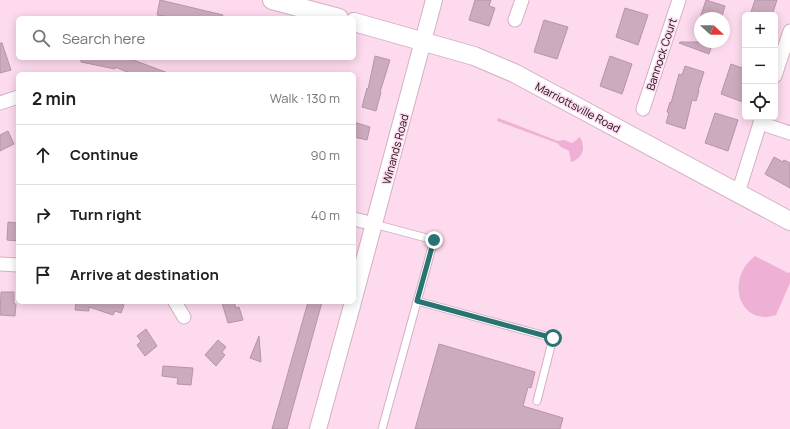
<!DOCTYPE html>
<html lang="en">
<head>
<meta charset="utf-8">
<style>
	body { margin:0; font-family:Manrope,sans-serif; background:#f2f2f2; color:#202124 }
	.controls { position:absolute; right:12px; top:12px; display:grid; overflow:hidden; border-radius:6px; box-shadow:0 2px 10px #0003 }
	.controls button { width:36px; height:36px; display:grid; place-items:center; padding:0; border:0; border-bottom:1px solid #e0e0e0; background:#fff; color:#202124; font:20px sans-serif }
	.compass { position:absolute; left:694px; top:12px; width:36px; height:36px; border-radius:50%; background:#fff; box-shadow:0 2px 10px #0003; rotate:111deg }
	.stop { position:absolute; width:12px; height:12px; margin:-9px; border:3px solid #297372; border-radius:50%; background:#fff }
	.stop.end { background:#297372; border-color:#fff; box-shadow:0 1px 4px #0008 }
	.list { margin:0; padding:0; list-style:none }
	h2 { display:flex; justify-content:space-between; align-items:center; height:52px; margin:0; padding:0 16px; font-size:17px }
	h2 small { font-size:13px; font-weight:400; color:#757577 }
	.list li { display:grid; grid-template-columns:26px 1fr auto; gap:12px; align-items:center; box-sizing:border-box; height:60px; padding:0 16px; border-top:1px solid #e0e0e0 }
	.list b { display:block; font-size:15px; white-space:nowrap }
	.list em { font-size:13px; font-style:normal; color:#757577 }
	.icon { flex:none; width:22px; height:22px; fill:none; stroke:currentColor; stroke-width:2; stroke-linecap:round; stroke-linejoin:round }
	.map { position:relative; flex:none; width:790px; height:429px; overflow:hidden }
	.search { position:absolute; background:#fff; box-shadow:0 2px 10px #0003; left:16px; top:16px; width:340px; height:44px; display:flex; align-items:center; gap:10px; box-sizing:border-box; padding:0 14px; border-radius:6px; color:#757577; font-size:15px }
	.panel { position:absolute; background:#fff; box-shadow:0 2px 10px #0003; left:16px; top:72px; width:340px; height:232px; border-radius:6px }
	.map>svg:first-child { display:block }
	.green { fill:#eeb0d4 }
	.building { fill:#cdabbe; stroke:#b695a8 }
	.lines { fill:none; stroke-linecap:round; stroke-linejoin:round }
	.service-casing { stroke:#d3b1c4; stroke-width:9 }
	.minor-casing { stroke:#d3b1c4; stroke-width:15 }
	.tertiary-casing { stroke:#d3b1c4; stroke-width:18 }
	.secondary-casing { stroke:#d3b1c4; stroke-width:20 }
	.service { stroke:#fff; stroke-width:7 }
	.minor { stroke:#fff; stroke-width:13 }
	.tertiary { stroke:#fff; stroke-width:16 }
	.secondary { stroke:#fff; stroke-width:18 }
	.route { stroke:#297372; stroke-width:5 }
	.labels { text-anchor:middle; dominant-baseline:central; stroke-width:3; stroke-linejoin:round; paint-order:stroke }
	.street-label { font-size:11px; fill:#1b1016; stroke:#fddaee }
</style>
</head>
<body>
<div class="map">
<svg width="790" height="429" viewBox="0 0 790 429">
	<rect width="100%" height="100%" fill="#fddaee"/>
	<!-- green -->
	<g class="green">
		<path d="M498,118L558,141L564,140L572,143L580,137C586,148 583,158 571,162L569,151L561,147L557,143L497,121Z"/>
		<path d="M755,256L788,273L790,272V283L776,315C740,327 724,280 755,256Z"/>
	</g>
	<!-- building -->
	<g class="building">
		<path d="M160,0L223,15L222,18H178L157,15Z"/>
		<path d="M475,0H491L489,6L495,8L489,26L469,20Z"/>
		<path d="M706,0L725,6L722,16L719,15L718,18H700Z"/>
		<path d="M755,0H777L772,15H750Z"/>
		<path d="M625,8L648,15L638,45L616,37Z"/>
		<path d="M544,20L568,27L557,59L534,52Z"/>
		<path d="M680,42H713L709,54L679,43Z"/>
		<path d="M0,43H2L11,70L0,73Z"/>
		<path d="M375,56L390,60L380,92H381L376,111L362,107L367,88L368,89Z"/>
		<path d="M610,56L632,64L622,94L600,86Z"/>
		<path d="M81,58H128L168,73L132,74L115,67V69L81,62Z"/>
		<path d="M731,64L745,69V96L743,102L721,94Z"/>
		<path d="M685,66L704,72L698,91H699L696,101L692,100L685,129L666,123L669,113L667,112L670,102L671,103L679,74L682,75Z"/>
		<path d="M715,113L738,120L728,151L705,143Z"/>
		<path d="M354,122L370,127L367,140L354,137Z"/>
		<path d="M8,131L14,144L0,151V135Z"/>
		<path d="M774,157L783,162L784,160L790,163V188L765,174Z"/>
		<path d="M8,222L18,223V241L7,240Z"/>
		<path d="M1,292H14V304H16L15,316L0,315Z"/>
		<path d="M76,302H118L124,305L121,313L115,311L113,315L89,307V311L75,310Z"/>
		<path d="M228,302H234L236,308L239,307L243,320L228,323L222,303Z"/>
		<path d="M308,302H322L291,414L287,429H272Z"/>
		<path d="M146,329L157,346L145,356L137,345L141,341L137,336Z"/>
		<path d="M259,336L261,362L250,358Z"/>
		<path d="M218,340L226,347L222,352L225,355L216,366L205,355Z"/>
		<path d="M439,344L535,372L531,388L528,387L523,406L563,418L560,429H415Z"/>
		<path d="M163,366L193,368L191,385L177,384L178,378L162,376Z"/>
	</g>
	<g class="lines">
		<!-- service casing -->
		<g class="service-casing">
			<g id="service">
				<path d="M374,224L434,240L382,429"/>
				<path d="M417,301L553,338L537,401"/>
			</g>
		</g>
		<!-- minor casing -->
		<g class="minor-casing">
			<g id="minor">
				<path d="M515,20L522,0"/>
				<path d="M775,76L790,31"/>
				<path d="M0,103L18,97"/>
				<path d="M643,109L679,0"/>
				<path d="M760,123L790,133"/>
				<path d="M738,193L762,117"/>
				<path d="M354,219L374,224"/>
				<path d="M0,264L18,265"/>
				<path d="M175,302L184,317"/>
			</g>
		</g>
		<!-- tertiary casing -->
		<g class="tertiary-casing">
			<g id="tertiary">
				<path d="M354,298L434,0"/>
				<path d="M318,429L353,302"/>
			</g>
		</g>
		<!-- secondary casing -->
		<g class="secondary-casing">
			<g id="secondary">
				<path d="M272,0L339,18"/>
				<path d="M354,22L474,56L514,73L790,221"/>
			</g>
		</g>
		<!-- service -->
		<use href="#service" class="service"/>
		<!-- minor -->
		<use href="#minor" class="minor"/>
		<!-- tertiary -->
		<use href="#tertiary" class="tertiary"/>
		<!-- secondary -->
		<use href="#secondary" class="secondary"/>
	</g>
	<g class="lines">
		<!-- route -->
		<path class="route" d="M434,240L417,301L553,338"/>
	</g>
	<g class="labels">
		<!-- street labels -->
		<g class="street-label">
			<text transform="translate(661 54) rotate(-72)">Bannock Court</text>
			<text transform="translate(578 107) rotate(28)">Marriottsville Road</text>
			<text transform="translate(395 149) rotate(-75)">Winands Road</text>
		</g>
	</g>
</svg>
<div class="controls">
<button>+</button>
<button>−</button>
<button><svg class="icon" aria-label="locate" viewBox="0 0 24 24"><circle cx="12" cy="12" r="6"/><path d="M12 2v4M12 18v4M2 12h4M18 12h4"/></svg></button>
</div>
<svg class="compass" viewBox="-18 -18 36 36"><path d="M0-13l5 13h-10z" fill="#e53935"/><path d="M0 13l5-13h-10z" fill="#757577"/></svg>
<div class="stop" style="left:553px;top:338px"></div>
<div class="stop end" style="left:434px;top:240px"></div>
<div class="search"><svg class="icon" aria-label="search" viewBox="0 0 24 24"><circle cx="10" cy="10" r="6"/><path d="M15 15l6 6"/></svg>Search here</div>
<section class="panel">
<h2>2 min<small>Walk · 130 m</small></h2>
<ul class="list">
<li><svg class="icon" aria-label="ahead" viewBox="0 0 24 24"><path d="M12 20V5M6 11l6-6 6 6"/></svg><div><b>Continue</b></div><em>90 m</em></li>
<li><svg class="icon" aria-label="right" viewBox="0 0 24 24"><path d="M7 20v-9h11M14 6l5 5-5 5"/></svg><div><b>Turn right</b></div><em>40 m</em></li>
<li><svg class="icon" aria-label="arrive" viewBox="0 0 24 24"><path d="M6 21V4h12l-3 4 3 4H6"/></svg><div><b>Arrive at destination</b></div></li>
</ul>
</section>
</div>
</body>
</html>
